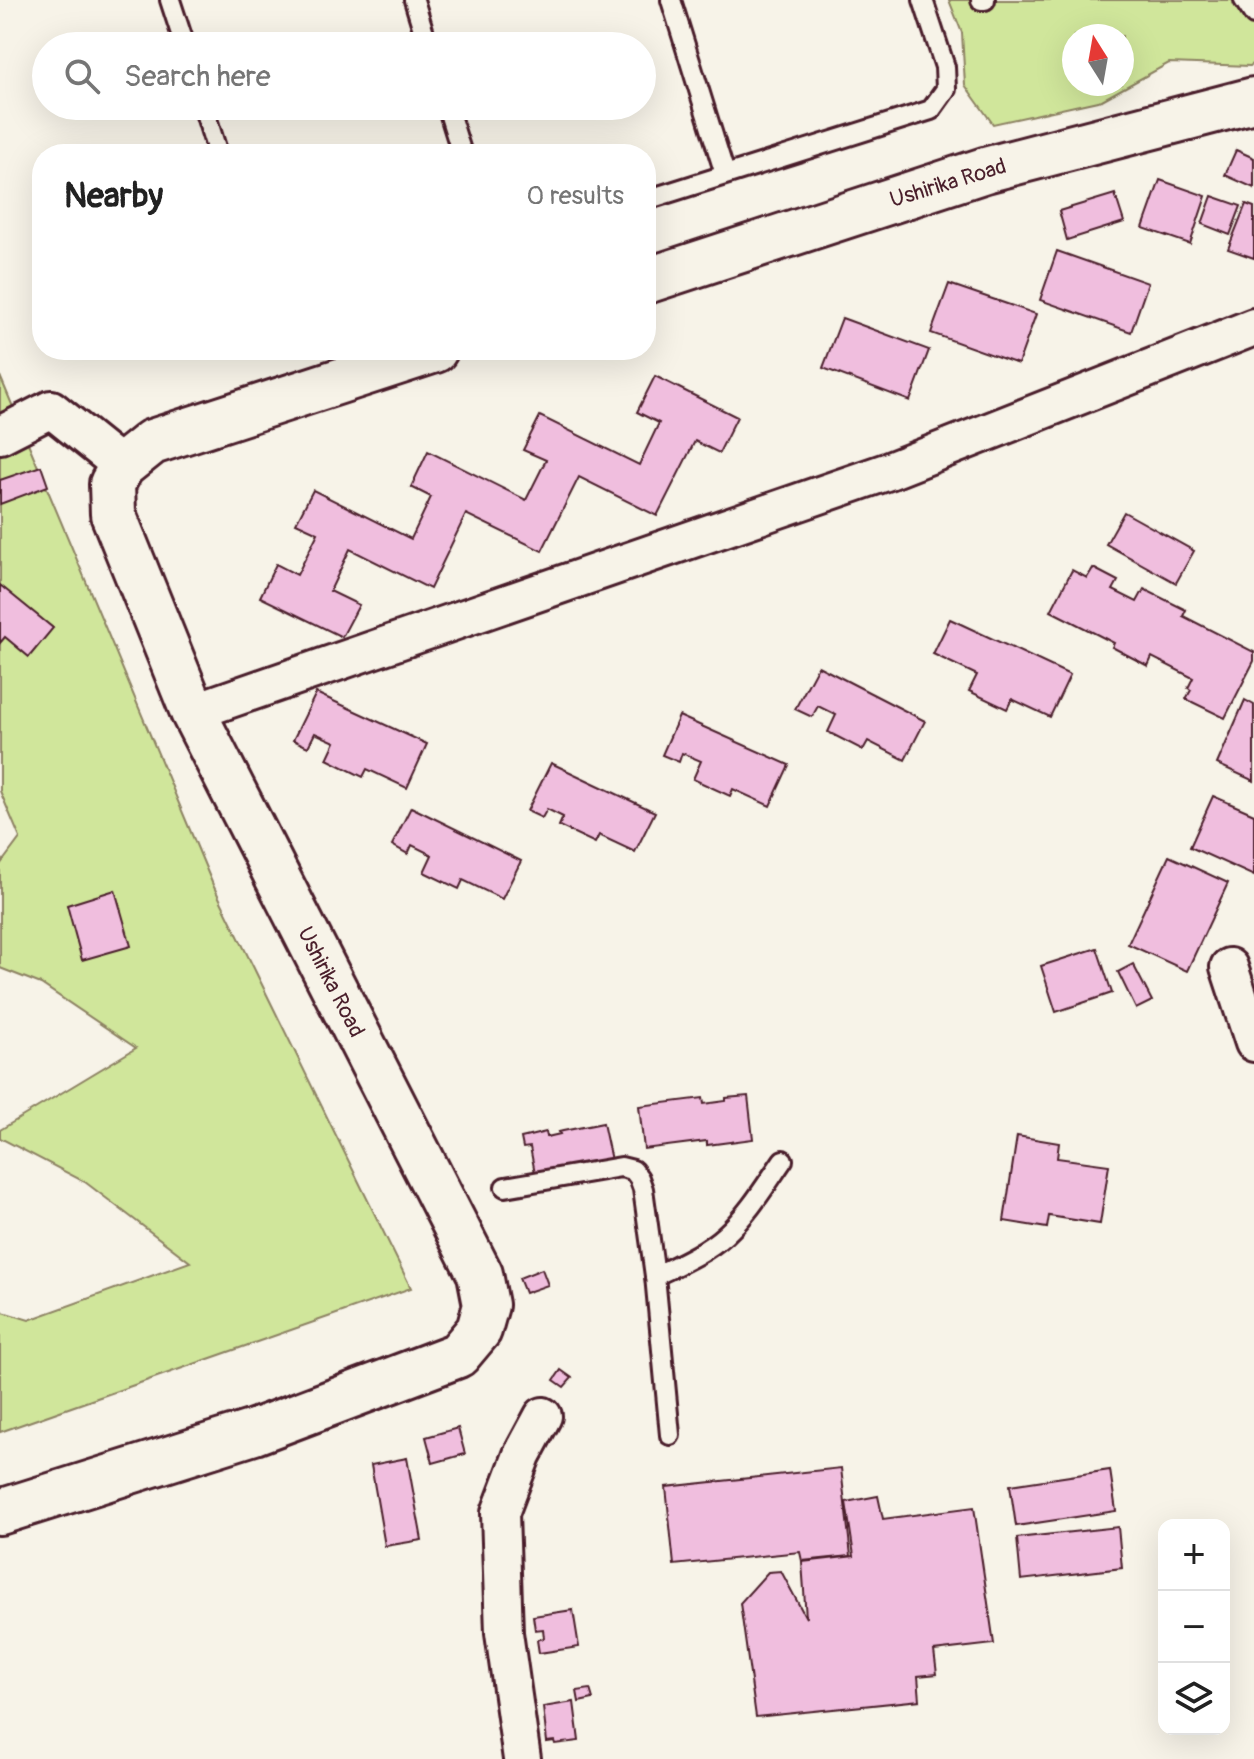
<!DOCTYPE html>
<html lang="en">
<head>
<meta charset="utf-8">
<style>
	body { margin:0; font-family:Pangolin,sans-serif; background:#f6f6f6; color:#222 }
	.controls { position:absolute; right:24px; bottom:24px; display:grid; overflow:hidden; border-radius:16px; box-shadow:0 8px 32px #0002 }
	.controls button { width:72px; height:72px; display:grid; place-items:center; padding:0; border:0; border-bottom:2px solid #e0e0e0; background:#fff; color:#222; font:40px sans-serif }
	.compass { position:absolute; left:1062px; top:24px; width:72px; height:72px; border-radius:50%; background:#fff; box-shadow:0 8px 32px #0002; rotate:349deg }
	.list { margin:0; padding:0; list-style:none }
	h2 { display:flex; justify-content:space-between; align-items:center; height:104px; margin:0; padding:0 32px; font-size:34px }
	h2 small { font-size:26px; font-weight:400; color:#767676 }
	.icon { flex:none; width:44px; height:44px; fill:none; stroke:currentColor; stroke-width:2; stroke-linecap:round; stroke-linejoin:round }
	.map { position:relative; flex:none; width:1254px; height:1759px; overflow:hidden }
	.search { position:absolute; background:#fff; box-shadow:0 8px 32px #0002; left:32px; top:32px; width:624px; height:88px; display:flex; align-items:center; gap:20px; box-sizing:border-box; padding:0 28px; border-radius:44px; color:#767676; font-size:30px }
	.panel { position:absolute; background:#fff; box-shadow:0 8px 32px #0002; left:32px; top:144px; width:624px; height:216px; border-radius:32px }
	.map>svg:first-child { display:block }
	.green { fill:#d0e69b; stroke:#8d8263; stroke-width:2; fill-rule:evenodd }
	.building { fill:#f0bede; stroke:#4a1f2b; stroke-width:2 }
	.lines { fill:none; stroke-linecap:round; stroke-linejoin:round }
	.service-casing { stroke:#4a1f2b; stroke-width:24 }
	.minor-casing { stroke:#4a1f2b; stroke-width:42 }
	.tertiary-casing { stroke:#4a1f2b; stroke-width:50 }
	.service { stroke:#f7f3e8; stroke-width:18 }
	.minor { stroke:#f7f3e8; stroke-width:36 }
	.tertiary { stroke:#f7f3e8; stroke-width:44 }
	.labels { text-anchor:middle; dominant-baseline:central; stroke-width:8; stroke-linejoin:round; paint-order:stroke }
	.street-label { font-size:22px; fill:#4a1f2b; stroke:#f7f3e8 }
</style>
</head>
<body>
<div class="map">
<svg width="1254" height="1759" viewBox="0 0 1254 1759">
	<rect width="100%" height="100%" fill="#f7f3e8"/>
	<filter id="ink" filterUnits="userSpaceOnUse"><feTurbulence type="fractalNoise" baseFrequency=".0125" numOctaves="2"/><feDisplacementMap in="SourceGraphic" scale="16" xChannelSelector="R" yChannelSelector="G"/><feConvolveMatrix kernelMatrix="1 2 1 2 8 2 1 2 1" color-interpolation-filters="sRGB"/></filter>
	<g filter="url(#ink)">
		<!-- green -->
		<g class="green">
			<path d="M949,0H1254V63L1250,66L1169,63L1102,100L993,124L965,85L962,33ZM1074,36H1122V84H1074Z"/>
			<path d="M0,376L213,885L411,1288L0,1432V1311L29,1320L190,1262L85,1182L0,1138V1130L136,1048L41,984L0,968V865L20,838L0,791Z"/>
		</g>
		<!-- building -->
		<g class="building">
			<path d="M1236,150L1254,158V188L1225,175Z"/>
			<path d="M1160,180L1206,196L1190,244L1143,228Z"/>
			<path d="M1115,194L1124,222L1067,240L1059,211Z"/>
			<path d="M1212,196L1241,206L1230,235L1202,224Z"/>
			<path d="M1246,204L1254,207V258L1228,249Z"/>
			<path d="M1057,251L1148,283L1131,332L1040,300Z"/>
			<path d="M949,284L1036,314L1018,364L931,333Z"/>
			<path d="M842,318L929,350L910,401L823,368Z"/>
			<path d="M655,376L737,417L719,453L695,441L657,516L579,477L542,551L466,514L430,589L350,549L330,591L359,605L342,637L260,597L276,564L297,575L318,533L296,523L313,490L411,539L431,497L411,487L428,451L526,500L546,460L523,450L540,416L639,465L659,423L637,412Z"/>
			<path d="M41,466L48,486L0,504V480Z"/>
			<path d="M1124,512L1194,551L1176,583L1106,544Z"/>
			<path d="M1093,568L1118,581L1113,590L1137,602L1144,589L1186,610L1183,616L1254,652V661L1225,718L1186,699L1191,690L1188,688L1193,678L1152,657L1148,666L1112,647L1114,643L1051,611L1072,570L1087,578Z"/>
			<path d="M0,585L53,628L29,657L5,637L0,643Z"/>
			<path d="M950,619L1070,675L1050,717L1012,699L1007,709L969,691L977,675L933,654Z"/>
			<path d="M818,666L925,721L905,760L868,741L863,750L828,732L836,715L818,706L812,717L795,709Z"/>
			<path d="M316,693L427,744L407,788L367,769L363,777L327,759L335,742L315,733L308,747L293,740Z"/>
			<path d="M1245,700L1254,705V781L1217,764Z"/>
			<path d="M679,716L789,765L770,806L733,789L730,796L693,779L701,761L682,753L679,762L662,755Z"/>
			<path d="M551,763L655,812L635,852L599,835L595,843L559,826L563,817L547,809L542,818L527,811Z"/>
			<path d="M1213,796L1254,814V876L1190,847Z"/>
			<path d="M411,807L521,861L502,899L463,880L459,889L424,872L432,855L412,845L408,854L392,845Z"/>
			<path d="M1169,856L1228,883L1187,971L1128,944Z"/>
			<path d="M115,890L131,946L82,960L67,905Z"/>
			<path d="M1097,948L1112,993L1056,1012L1041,966Z"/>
			<path d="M1133,964L1152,1001L1136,1009L1118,972Z"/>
			<path d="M748,1096L753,1139L707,1145V1141L644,1149L639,1106L703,1098L704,1104L726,1101V1098Z"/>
			<path d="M603,1123L612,1165L536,1178L530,1147L523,1148L521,1138L546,1132L547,1137L560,1134L559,1132L563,1131Z"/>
			<path d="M1017,1136L1059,1143L1057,1158L1109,1165L1100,1224L1049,1216L1047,1228L1004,1221Z"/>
			<path d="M542,1269L548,1285L525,1293L519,1278Z"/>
			<path d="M561,1370L572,1378L564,1387L554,1380Z"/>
			<path d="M458,1428L465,1454L433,1463L426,1437Z"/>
			<path d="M407,1458L422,1540L385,1546L371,1465Z"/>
			<path d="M841,1468L851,1556L802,1561L800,1552L674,1565L666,1487Z"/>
			<path d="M1110,1470L1116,1511L1016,1526L1010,1485Z"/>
			<path d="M878,1496L883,1519L974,1507L994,1644L934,1651L937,1674L918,1676L920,1700L756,1717L740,1603L768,1572L781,1571L806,1618L802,1562L854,1556L846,1502Z"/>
			<path d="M1118,1527L1122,1568L1021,1580L1017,1538Z"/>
			<path d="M573,1610L579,1647L539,1653L537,1640L544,1638L543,1629L535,1630L533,1616Z"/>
			<path d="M590,1689L593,1699L579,1702L577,1691Z"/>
			<path d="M574,1702L579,1741L555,1744L554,1741L547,1742L543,1707Z"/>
		</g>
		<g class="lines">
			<!-- service casing -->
			<g class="service-casing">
				<g id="service">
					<path d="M170,0L185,46"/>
					<path d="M414,0L428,46"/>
					<path d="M671,0L725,174"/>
					<path d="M981,0H985"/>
					<path d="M1244,0L1254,15"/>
					<path d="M203,106L218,154"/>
					<path d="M447,106L462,154"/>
					<path d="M646,200L931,110L946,89L945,67L923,0"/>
					<path d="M505,1187L621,1167L633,1170L639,1178L643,1189L655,1276L670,1435"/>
					<path d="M655,1276C679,1264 705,1253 725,1235C749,1213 765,1186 783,1160"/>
				</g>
			</g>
			<!-- minor casing -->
			<g class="minor-casing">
				<g id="minor">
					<path d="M0,435L51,409L122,466"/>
					<path d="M193,712L889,471L1254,327"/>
					<path d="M1229,967L1254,1043"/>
					<path d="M522,1759L504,1633L500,1513L522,1455L543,1416"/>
				</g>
			</g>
			<!-- tertiary casing -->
			<g class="tertiary-casing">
				<g id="tertiary">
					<path d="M646,281L985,170L1254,100"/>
					<path d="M0,1512L254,1432L458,1355L479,1330L486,1305L480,1274L193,712L113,514L112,484L122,466L152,442L435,350"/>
				</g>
			</g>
			<!-- service -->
			<use href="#service" class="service"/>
			<!-- minor -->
			<use href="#minor" class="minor"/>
			<!-- tertiary -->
			<use href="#tertiary" class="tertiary"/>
		</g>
	</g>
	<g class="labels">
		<!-- street labels -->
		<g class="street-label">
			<text transform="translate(948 183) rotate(-17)">Ushirika Road</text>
			<text transform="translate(331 982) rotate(63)">Ushirika Road</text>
		</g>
	</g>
</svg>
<div class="controls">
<button>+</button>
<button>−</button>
<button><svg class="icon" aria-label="layers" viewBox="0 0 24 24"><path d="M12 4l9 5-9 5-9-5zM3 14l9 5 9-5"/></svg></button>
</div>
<svg class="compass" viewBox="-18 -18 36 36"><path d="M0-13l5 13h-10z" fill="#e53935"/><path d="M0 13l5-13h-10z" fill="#767676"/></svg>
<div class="search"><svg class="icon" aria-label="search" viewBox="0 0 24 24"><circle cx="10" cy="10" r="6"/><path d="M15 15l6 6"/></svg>Search here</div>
<section class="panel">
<h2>Nearby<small>0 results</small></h2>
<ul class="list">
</ul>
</section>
</div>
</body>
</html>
